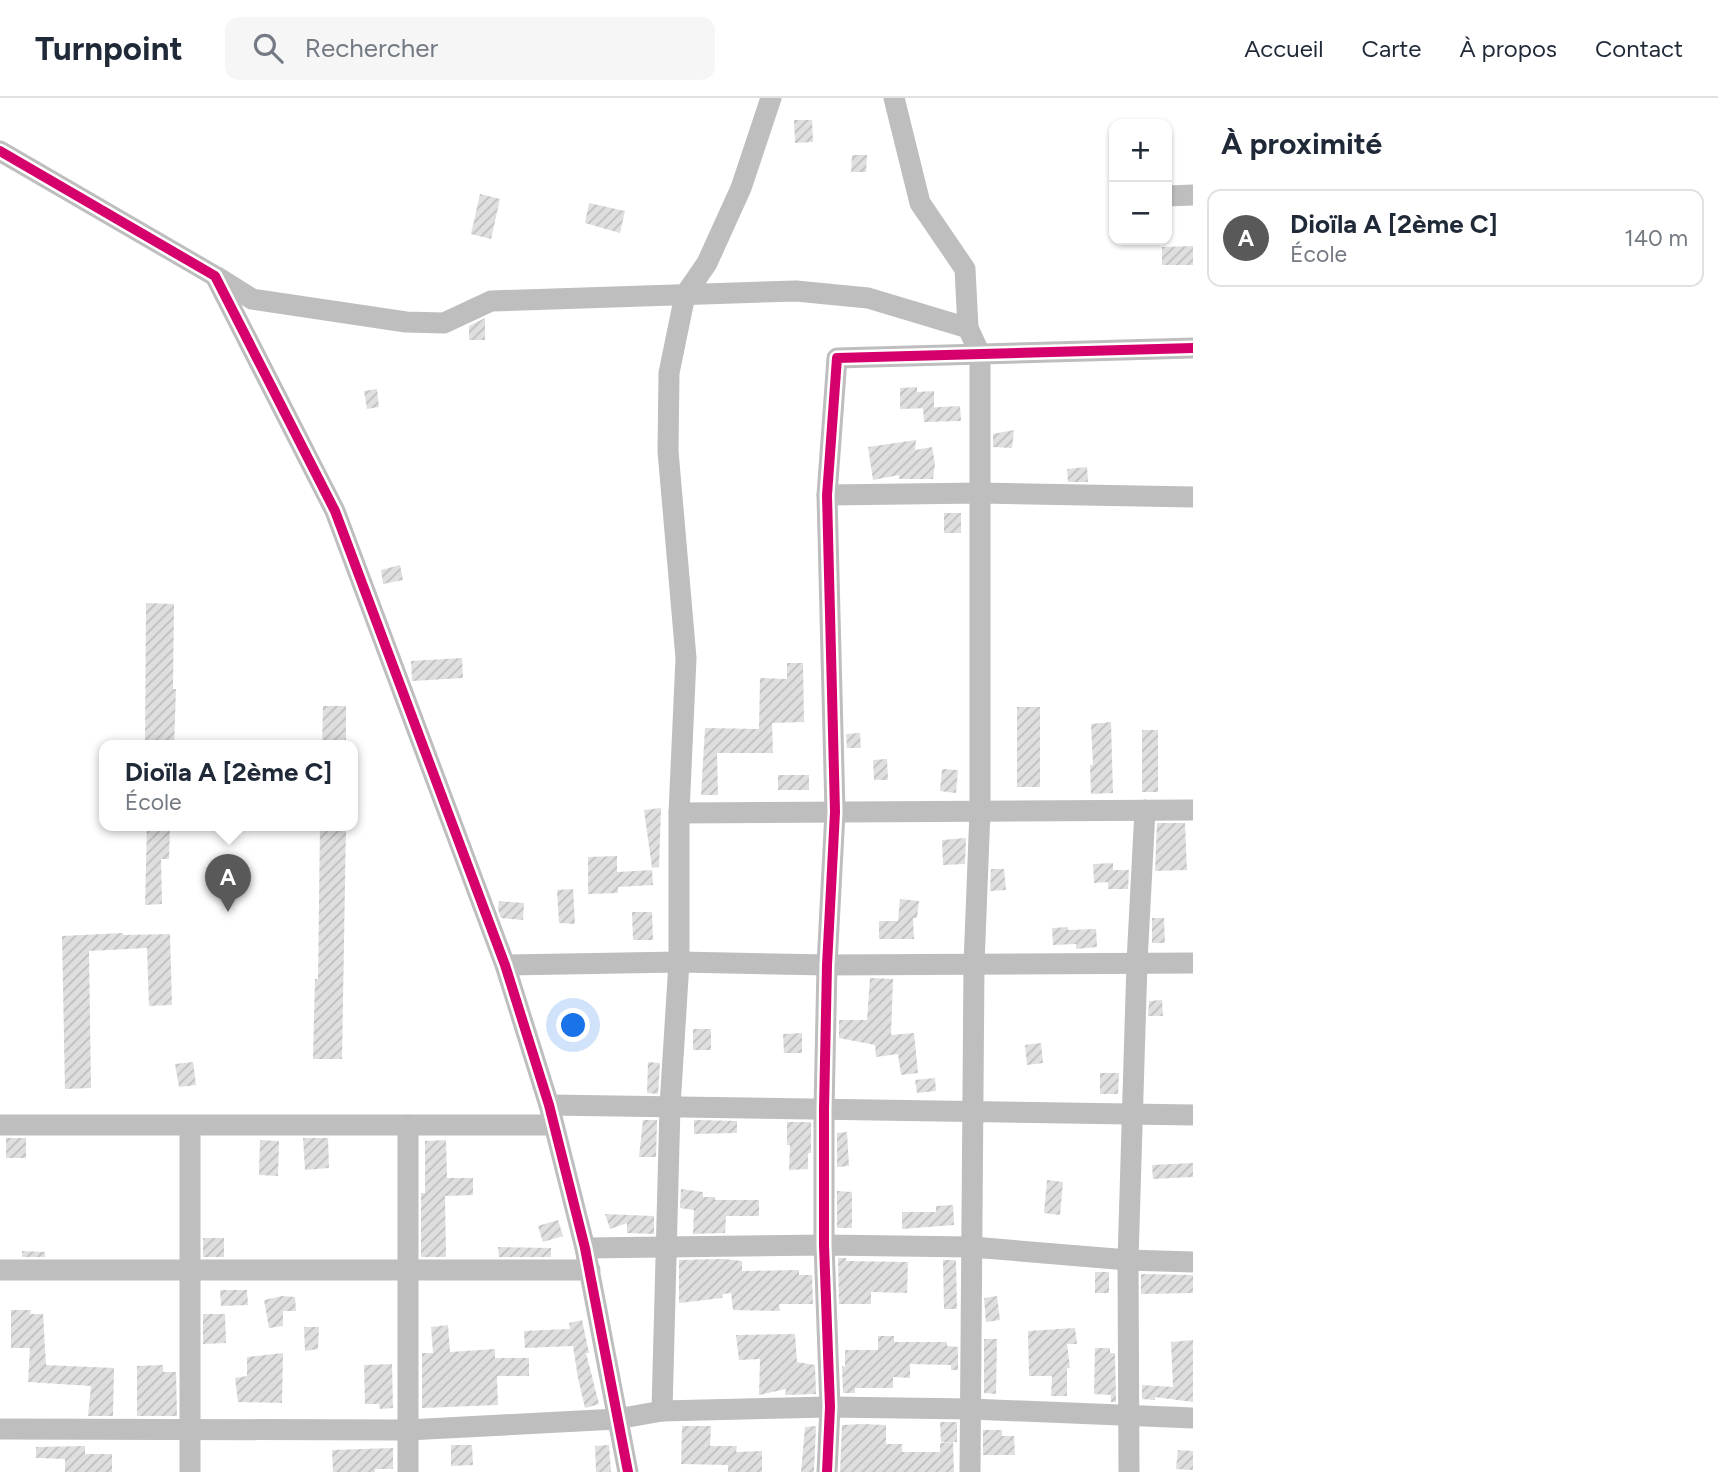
<!DOCTYPE html>
<html lang="fr">
<head>
<meta charset="utf-8">
<style>
	body { margin:0; font-family:Figtree,sans-serif; background:#f6f6f7; color:#1f2937 }
	.controls { position:absolute; right:21px; top:21px; display:grid; overflow:hidden; border-radius:14px; box-shadow:0 2px 5px #0004 }
	.controls button { width:63px; height:63px; display:grid; place-items:center; padding:0; border:0; border-bottom:2px solid #e0e1e3; background:#fff; color:#1f2937; font:35px sans-serif }
	.you { position:absolute; left:574px; top:928px; width:24px; height:24px; margin:-18px; border:5px solid #fff; border-radius:50%; background:#1a73e8; box-shadow:0 0 0 10px #1a73e833 }
	.badge { display:grid; place-items:center; width:46px; height:46px; border-radius:50%; background:#595959; color:#fff; font-size:23px; font-weight:700 }
	.pin { position:absolute; translate:-50% -58px; filter:drop-shadow(0 2px 4px #0008) }
	.pin::after { content:''; position:absolute; top:37px; width:24px; height:21px; background:inherit; clip-path:polygon(0 0,100% 0,50% 100%) }
	.popup { position:absolute; left:99px; top:642px; width:259px; height:91px; box-sizing:border-box; display:grid; place-content:center; border-radius:14px; background:#fff; filter:drop-shadow(0 2px 5px #0005); font-size:23px; white-space:nowrap; color:#747a83 }
	.popup b { font-size:26px; color:#1f2937 }
	.popup::after { content:''; position:absolute; left:50%; top:100%; margin-left:-14px; border:14px solid transparent; border-top-color:#fff }
	.list { margin:0; padding:0; list-style:none }
	h2 { display:flex; justify-content:space-between; align-items:center; height:91px; margin:0; padding:0 28px; font-size:30px }
	h2 small { font-size:23px; font-weight:400; color:#747a83 }
	.list li { display:grid; grid-template-columns:46px 1fr auto; gap:21px; align-items:center; box-sizing:border-box; height:98px; margin:0 14px 14px; padding:0 14px; border:2px solid #e0e1e3; border-radius:14px }
	.list b { display:block; font-size:26px; white-space:nowrap }
	.list p { margin:0; font-size:23px; white-space:nowrap; color:#747a83 }
	.list em { font-size:23px; font-style:normal; color:#747a83 }
	.icon { flex:none; width:38px; height:38px; fill:none; stroke:currentColor; stroke-width:2; stroke-linecap:round; stroke-linejoin:round }
	.map { position:relative; flex:none; width:1193px; height:1374px; overflow:hidden }
	header { display:flex; align-items:center; gap:42px; box-sizing:border-box; height:98px; padding:0 35px; background:#fff; border-bottom:2px solid #e0e1e3 }
	header strong { font-size:33px }
	nav { display:flex; gap:38px; margin-inline-start:auto; font-size:24px }
	.search { width:490px; height:63px; background:#f6f6f7; display:flex; align-items:center; gap:18px; box-sizing:border-box; padding:0 24px; border-radius:14px; color:#747a83; font-size:26px }
	main { display:flex }
	aside { flex:1; background:#fff }
	.map>svg:first-child { display:block }
	.building { fill:url(#building-hatch) }
	.lines { fill:none; stroke-linecap:round; stroke-linejoin:round }
	.street { stroke:#bebebe; stroke-width:21 }
	.cycleway-casing { stroke:#fff; stroke-width:15 }
	.cycleway { stroke:#d6006c; stroke-width:10 }
</style>
</head>
<body>
<header>
<strong>Turnpoint</strong>
<div class="search"><svg class="icon" aria-label="search" viewBox="0 0 24 24"><circle cx="10" cy="10" r="6"/><path d="M15 15l6 6"/></svg>Rechercher</div>
<nav><a>Accueil</a><a>Carte</a><a>À propos</a><a>Contact</a></nav>
</header>
<main>
<div class="map">
<svg width="1193" height="1374" viewBox="0 0 1193 1374">
	<defs>
		<pattern id="building-hatch" width="6" height="6" patternUnits="userSpaceOnUse" patternTransform="scale(1.75)"><rect width="6" height="6" fill="#dfdfdf"/><path d="M-1 1l2-2M0 6l6-6M5 7l2-2" fill="none" stroke="#bebebe"/></pattern>
	</defs>
	<rect width="100%" height="100%" fill="#fff"/>
	<!-- building -->
	<g class="building">
		<path d="M794,22H812L813,44L795,45Z"/>
		<path d="M852,57H867L866,74H851Z"/>
		<path d="M480,96L500,101L491,141L471,136Z"/>
		<path d="M589,105L625,113L620,135L585,125Z"/>
		<path d="M1193,148V167H1162V149Z"/>
		<path d="M485,220V242H469V228Z"/>
		<path d="M917,289V294L934,293V310L900,311V290Z"/>
		<path d="M377,291L379,309L367,311L364,293Z"/>
		<path d="M960,308L961,323L924,324L923,310Z"/>
		<path d="M1014,332L1012,350L993,349V336Z"/>
		<path d="M916,342L915,352L932,349L935,366L933,381H899V377L873,382L868,349Z"/>
		<path d="M1087,369L1088,384H1068L1067,371Z"/>
		<rect x="944" y="415" width="17" height="20"/>
		<path d="M400,467L403,482L383,486L381,472Z"/>
		<path d="M146,505L174,506L173,591H176L174,648H145Z"/>
		<path d="M462,560L463,580L412,583L411,563Z"/>
		<path d="M787,565H803L804,624L772,625L773,655H717L718,697H701L705,630L759,631L760,580L787,581Z"/>
		<path d="M323,608H346V648H322Z"/>
		<rect x="1017" y="609" width="23" height="80"/>
		<path d="M1111,624L1113,695L1091,696L1090,667H1093L1091,626Z"/>
		<rect x="1142" y="632" width="16" height="62"/>
		<path d="M860,635L861,650H847L846,636Z"/>
		<path d="M887,661L888,682H874L873,662Z"/>
		<path d="M942,671L958,672L956,695L940,693Z"/>
		<rect x="778" y="677" width="31" height="15"/>
		<path d="M661,710L659,769L652,770L644,712Z"/>
		<path d="M1157,725H1185L1187,772L1155,773Z"/>
		<path d="M147,728H170L169,761H161L162,806L145,807Z"/>
		<path d="M320,728H346L342,961H313L315,881H318Z"/>
		<path d="M966,740L965,766L943,767L942,742Z"/>
		<path d="M617,758V774L652,772L653,787L618,789V795L588,796V759Z"/>
		<path d="M1113,765V772H1129L1128,791H1108V784L1094,785L1093,766Z"/>
		<path d="M991,771H1004L1006,792L990,793Z"/>
		<path d="M573,791L575,826L559,825L557,792Z"/>
		<path d="M900,801L919,803L917,820H913L914,841H879V823H898Z"/>
		<path d="M499,803L524,805L523,822L501,820L498,811Z"/>
		<path d="M632,814H652L653,842H633Z"/>
		<path d="M1152,820H1164L1165,845H1152Z"/>
		<path d="M1068,829V832L1096,831L1097,849L1076,851V846L1053,847L1052,830Z"/>
		<path d="M123,835V837L170,836L172,907L149,908L147,850L89,853L91,990L65,991L62,838Z"/>
		<path d="M870,880L893,881L891,937L914,935L918,975L901,977L898,956L876,959L875,947L839,940V922H867Z"/>
		<path d="M1162,902L1163,918H1148L1149,903Z"/>
		<rect x="693" y="931" width="18" height="21"/>
		<path d="M802,935V955H784L783,936Z"/>
		<path d="M1041,945L1043,965L1027,967L1025,947Z"/>
		<path d="M193,964L196,987L179,989L175,966Z"/>
		<path d="M648,964L660,965L658,996L647,995Z"/>
		<path d="M1100,975H1119L1118,996H1100Z"/>
		<path d="M935,980L936,993L917,995L915,982Z"/>
		<path d="M643,1022H657L656,1059H639Z"/>
		<path d="M694,1022L737,1023V1035L694,1036Z"/>
		<path d="M787,1024H811V1055H808V1071L789,1072L790,1047H787Z"/>
		<path d="M847,1034L849,1068L837,1069V1035Z"/>
		<rect x="6" y="1040" width="20" height="20"/>
		<path d="M303,1040H328L329,1070L305,1072Z"/>
		<path d="M260,1042L279,1043L278,1078L259,1077Z"/>
		<path d="M446,1042L447,1080H473V1097L445,1098L446,1159H421V1095H425V1043Z"/>
		<path d="M1193,1065V1079L1153,1081L1152,1067Z"/>
		<path d="M1047,1082L1063,1084L1060,1117L1044,1115Z"/>
		<path d="M681,1091L703,1094V1099H715V1102H759V1118H726L725,1135L693,1136L694,1112L680,1110Z"/>
		<path d="M837,1093L852,1094V1130H837Z"/>
		<path d="M953,1107L954,1127L902,1131V1114H936V1108Z"/>
		<path d="M605,1116L654,1118V1136L627,1135V1125L610,1131Z"/>
		<path d="M558,1122L563,1138L543,1144L538,1128Z"/>
		<rect x="203" y="1140" width="21" height="19"/>
		<path d="M498,1149L551,1150V1159H499Z"/>
		<path d="M22,1153L45,1154V1159H22Z"/>
		<path d="M838,1160H846V1163L908,1164L907,1195L871,1194V1206H839Z"/>
		<path d="M724,1161L742,1163V1173L799,1172V1177H812L813,1206H779L780,1213L733,1212L731,1195L723,1196L722,1200L679,1205V1162Z"/>
		<path d="M943,1162H956L957,1211H944Z"/>
		<rect x="1095" y="1174" width="14" height="21"/>
		<path d="M1141,1176L1193,1177V1195L1141,1196Z"/>
		<path d="M220,1192H247L248,1207L221,1208Z"/>
		<path d="M282,1198L295,1199L296,1213H283V1228L269,1230L264,1202Z"/>
		<path d="M997,1198L1000,1222L986,1224L984,1200Z"/>
		<path d="M11,1212H31L30,1216H43L46,1267L114,1270L113,1318H88L91,1288L28,1284L30,1250H11Z"/>
		<path d="M203,1216H225L226,1245L203,1246Z"/>
		<path d="M582,1222L589,1255H586L599,1306L589,1309L585,1310L578,1280L573,1248L525,1250L524,1233L570,1231L569,1225Z"/>
		<path d="M448,1227L450,1254L495,1251V1260H529V1278H497L498,1307L422,1310V1255H433L431,1229Z"/>
		<path d="M304,1229H319L318,1251L305,1253Z"/>
		<path d="M1075,1230L1077,1246H1067L1070,1270H1067V1298H1051L1052,1278H1029L1028,1233Z"/>
		<path d="M795,1236L797,1264L815,1267L816,1296L785,1297L786,1291L759,1297L760,1261L739,1262L736,1237Z"/>
		<path d="M878,1238H894V1244H947V1248L958,1249V1272H951V1267L910,1266V1280L893,1279V1290H855V1295H843L842,1268L845,1269V1252H878Z"/>
		<path d="M984,1241H997L996,1296L984,1295Z"/>
		<path d="M1193,1242V1304L1155,1299V1302L1142,1301V1287L1173,1289L1171,1244Z"/>
		<path d="M1095,1250H1110V1255H1115L1116,1304H1111V1297L1094,1296Z"/>
		<path d="M283,1255L282,1305L238,1304L235,1280L247,1278V1259Z"/>
		<path d="M392,1266L393,1310L380,1311L379,1306H365L364,1267Z"/>
		<path d="M163,1267V1274H176L177,1318H137V1268Z"/>
		<path d="M940,1324H957V1344H941Z"/>
		<path d="M863,1326L886,1327V1346H902V1354H940V1345L953,1344L954,1374H840L842,1327Z"/>
		<path d="M682,1328H711L710,1348H737L736,1354L762,1353V1374H728V1367L681,1366Z"/>
		<path d="M816,1328L814,1374H801L805,1329Z"/>
		<path d="M983,1332H1002V1338H1014L1015,1357H983Z"/>
		<path d="M451,1347H472L473,1367L451,1368Z"/>
		<path d="M609,1347L611,1374H596L595,1348Z"/>
		<path d="M85,1348V1356H112V1374H65V1361L36,1360V1349Z"/>
		<path d="M393,1350V1371H375V1374H333L332,1352Z"/>
		<path d="M1178,1352L1193,1353V1372L1176,1371Z"/>
	</g>
	<g class="lines">
		<!-- street -->
		<g class="street">
			<path d="M894,0L920,105L965,171L968,230L980,256V713L974,866L970,1374"/>
			<path d="M0,53L215,178L335,413L505,867L549,1007L585,1150L628,1374"/>
			<path d="M1167,98L1193,97"/>
			<path d="M217,179L252,201L406,224L444,225L491,203L796,193L868,200L968,230"/>
			<path d="M827,397L981,395L1193,399"/>
			<path d="M679,715L1193,712"/>
			<path d="M505,867L679,864L827,867L1193,865"/>
			<path d="M549,1007L1193,1017"/>
			<path d="M0,1027H553"/>
			<path d="M585,1150L824,1147L972,1149L1128,1162L1193,1164"/>
			<path d="M0,1172H590"/>
			<path d="M662,1313L670,1008L679,864V715L686,560L668,353L669,275L685,197L707,165L741,90L771,0"/>
			<path d="M0,1331L408,1332L617,1321L662,1313L830,1309L970,1311L1193,1320"/>
			<path d="M190,1374V1028"/>
			<path d="M408,1374V1027"/>
			<path d="M827,1374L830,1309L824,1147V1012L827,867L835,714L827,397L837,260L1193,250"/>
			<path d="M1129,1374L1128,1162L1137,864L1145,712"/>
		</g>
		<!-- cycleway casing -->
		<g class="cycleway-casing">
			<g id="cycleway">
				<path d="M0,53L215,178L335,413L505,867L549,1007L585,1150L628,1374"/>
				<path d="M827,1374L830,1309L824,1147V1012L827,867L835,714L827,397L837,260L1193,250"/>
			</g>
		</g>
		<!-- cycleway -->
		<use href="#cycleway" class="cycleway"/>
	</g>
</svg>
<div class="controls">
<button>+</button>
<button>−</button>
</div>
<div class="you"></div>
<div class="pin badge" style="left:228px;top:814px">A</div>
<div class="popup"><b>Dioïla A [2ème C]</b>École</div>
</div>
<aside>
<h2>À proximité<small></small></h2>
<ul class="list">
<li><span class="badge">A</span><div><b>Dioïla A [2ème C]</b><p>École</p></div><em>140 m</em></li>
</ul>
</aside>
</main>
</body>
</html>
